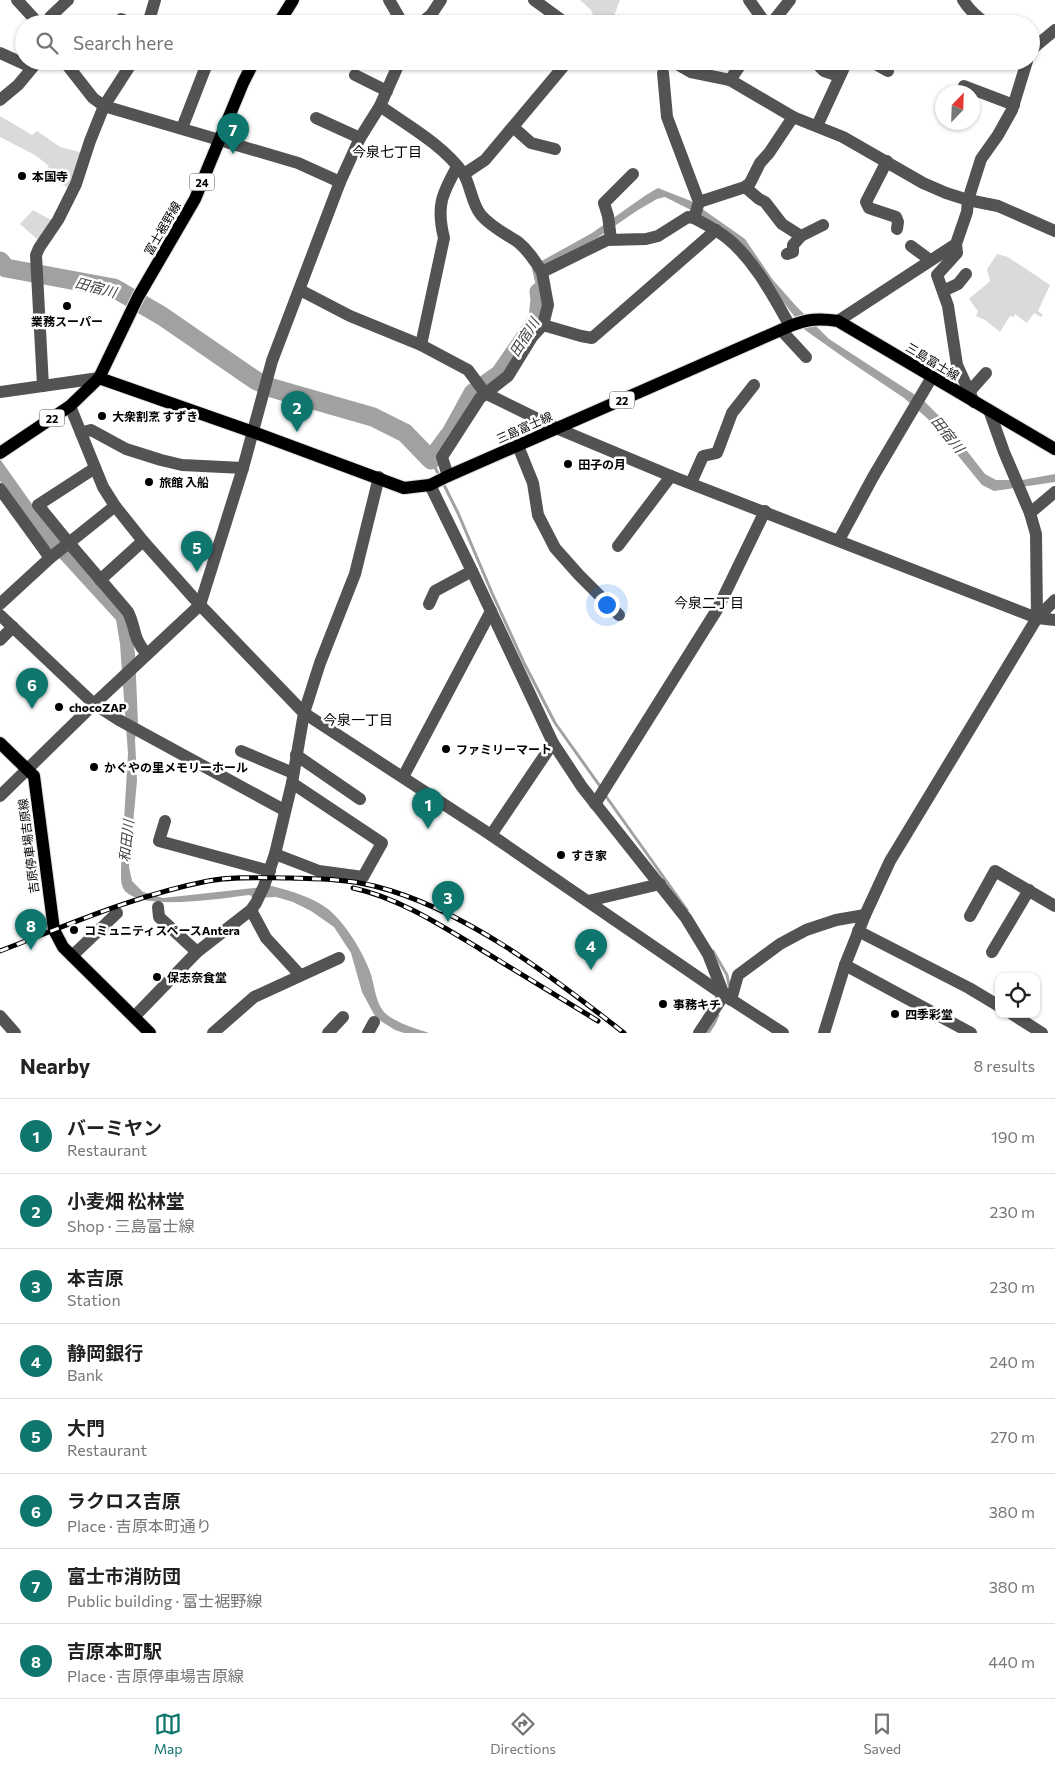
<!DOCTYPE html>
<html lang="en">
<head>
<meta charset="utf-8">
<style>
	body { margin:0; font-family:Commissioner,"Noto Sans JP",sans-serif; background:#f2f2f2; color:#222 }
	.controls { position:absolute; right:15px; bottom:15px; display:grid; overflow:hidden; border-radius:10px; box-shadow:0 1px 4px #0004 }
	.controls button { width:45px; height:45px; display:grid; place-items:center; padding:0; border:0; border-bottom:1px solid #e0e0e0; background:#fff; color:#222; font:25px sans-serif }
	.compass { position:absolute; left:935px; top:85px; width:45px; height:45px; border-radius:50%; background:#fff; box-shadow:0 1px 4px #0004; rotate:23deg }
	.you { position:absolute; left:606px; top:604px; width:18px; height:18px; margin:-12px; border:4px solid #fff; border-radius:50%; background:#1a73e8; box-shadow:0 0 0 8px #1a73e833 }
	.badge { display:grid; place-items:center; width:32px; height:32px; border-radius:50%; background:#0f766e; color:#fff; font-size:16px; font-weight:700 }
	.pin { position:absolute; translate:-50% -41px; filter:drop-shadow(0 1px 2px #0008) }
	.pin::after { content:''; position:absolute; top:26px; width:18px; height:15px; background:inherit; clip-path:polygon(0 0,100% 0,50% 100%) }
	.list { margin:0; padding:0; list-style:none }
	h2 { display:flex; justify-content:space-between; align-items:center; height:65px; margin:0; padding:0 20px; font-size:21px }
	h2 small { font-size:16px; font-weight:400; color:#767676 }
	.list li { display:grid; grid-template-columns:32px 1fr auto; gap:15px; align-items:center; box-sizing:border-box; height:75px; padding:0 20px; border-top:1px solid #e0e0e0 }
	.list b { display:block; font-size:19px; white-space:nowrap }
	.list p { margin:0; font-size:16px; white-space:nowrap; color:#767676 }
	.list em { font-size:16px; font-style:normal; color:#767676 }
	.icon { flex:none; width:28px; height:28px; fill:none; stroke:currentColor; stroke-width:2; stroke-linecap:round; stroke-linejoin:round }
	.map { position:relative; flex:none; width:1055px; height:1033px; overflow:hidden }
	.search { position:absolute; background:#fff; box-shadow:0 1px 4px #0004; left:15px; right:15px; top:15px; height:55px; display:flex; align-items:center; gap:12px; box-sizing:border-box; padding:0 18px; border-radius:28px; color:#767676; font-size:19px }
	.sheet { height:665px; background:#fff }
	nav { display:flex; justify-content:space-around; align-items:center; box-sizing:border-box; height:70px; border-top:1px solid #e0e0e0; background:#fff; font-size:14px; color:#767676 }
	nav a { display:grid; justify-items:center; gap:2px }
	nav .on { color:#0f766e }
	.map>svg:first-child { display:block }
	.green { fill:#dadada }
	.water { fill:#a1a1a1 }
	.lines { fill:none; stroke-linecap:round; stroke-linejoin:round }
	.stream { stroke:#a1a1a1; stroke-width:3 }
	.river { stroke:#a1a1a1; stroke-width:19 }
	.major-casing { stroke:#dbdbdb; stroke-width:14 }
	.minor { stroke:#535353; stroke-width:12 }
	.major { stroke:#000; stroke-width:12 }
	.rail-casing { stroke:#000; stroke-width:5 }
	.rail { stroke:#fff; stroke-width:3; stroke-dasharray:9; stroke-linecap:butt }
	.poi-dot { fill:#000; stroke:#fff; stroke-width:2 }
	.labels { text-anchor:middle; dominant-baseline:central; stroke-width:5; stroke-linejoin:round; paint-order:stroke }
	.shield { fill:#fff; stroke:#4c4c4c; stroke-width:1 }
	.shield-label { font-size:11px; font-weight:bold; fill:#000 }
	.poi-label { font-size:12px; font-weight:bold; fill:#000; stroke:#fff; text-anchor:start }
	.street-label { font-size:12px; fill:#000; stroke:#fff }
	.neighbourhood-label { font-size:14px; fill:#000; stroke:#fff }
	.water-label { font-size:14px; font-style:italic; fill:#424242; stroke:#fff }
</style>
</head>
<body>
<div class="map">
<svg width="1055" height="1033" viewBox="0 0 1055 1033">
	<rect width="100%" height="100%" fill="#fff"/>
	<!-- green -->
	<g class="green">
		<path d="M580,0H620L611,24H602L603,20L600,19V16L593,15L591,10Z"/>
		<path d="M0,116L32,135L37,131L60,147L84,153L68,188L44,173L49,166L35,155L0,137Z"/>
		<path d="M33,210L51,220L38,240L20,224Z"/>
		<path d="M997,254L1008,257L1050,285L1038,311L1043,315L1041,317L1034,313L1027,323L1015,314L1014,317L1010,316L1000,332L985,320L976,316L978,311L969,299C976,292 983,288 990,281L987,269Z"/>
	</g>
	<!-- water -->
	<g class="water">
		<path d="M658,188L691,201L745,239L773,280L796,306L829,339L923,400L942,419L985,474L996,480H1022L1055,474V482L994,491L982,485L928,419L904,398L846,359L805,330L770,285L697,213L665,197L657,199L638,210L597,238L542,266V307L540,319L536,316L539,298L532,269L538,263L592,233L646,195Z"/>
		<path d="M0,459L34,507L124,613L131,627L135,653L138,724L135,739L137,781L129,867L132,881L143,892L163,898L272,886C291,891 312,897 328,909C345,923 361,949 369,969C375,983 374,1000 384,1012C393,1022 417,1029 429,1033H404L395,1030L376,1018L362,992L351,953L334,927L311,911L293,902L276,897L253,898L250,895C223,898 147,911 126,892C120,886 121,877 121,869L128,754L120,644L116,620L31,527L0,481Z"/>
	</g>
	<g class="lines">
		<!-- stream -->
		<g class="stream">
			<path d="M431,460L440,477"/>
			<path d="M443,483L458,513L492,593L524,663L555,723L602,789"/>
			<path d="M605,795L687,910"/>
			<path d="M713,951L727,975L729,985"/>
			<path d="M708,1033L714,1024L718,1015"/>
		</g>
		<!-- river -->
		<path class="river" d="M0,261L6,268L114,288L162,316L255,380L272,388L373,417L405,433L431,460L451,433L473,393L500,374L538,319L540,299L539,292"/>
		<!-- major casing -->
		<g class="major-casing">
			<g id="major">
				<path d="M278,24L293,0"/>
				<path d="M99,378L253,432L404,488L430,485L448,476L790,326C807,319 820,318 838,321L1055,449"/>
				<path d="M0,453L70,406L99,378L138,297L195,199L243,83L254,61"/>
				<path d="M0,743L34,776L54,930L63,947L150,1033"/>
			</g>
		</g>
		<!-- minor -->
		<g class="minor">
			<path d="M17,0L39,24"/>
			<path d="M389,0L403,24"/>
			<path d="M534,0L567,24"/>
			<path d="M749,0L766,24"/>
			<path d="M963,0C969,10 977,17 987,24"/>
			<path d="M50,17L68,0"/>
			<path d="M116,24L121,19L132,24"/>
			<path d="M148,24L155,0"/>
			<path d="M420,24L431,15L441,0"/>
			<path d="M771,24L790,0"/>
			<path d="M1031,50L1055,30"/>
			<path d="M0,53L31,67"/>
			<path d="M64,61L93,98L104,106L298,163L340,182"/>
			<path d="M672,61L691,72L730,80L793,117L843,137L923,183L946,193L968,200L998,206L1055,231"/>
			<path d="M814,61L824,71L839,76"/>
			<path d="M870,61L888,71"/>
			<path d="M663,73L667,117L699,202L694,218"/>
			<path d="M355,75L387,91"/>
			<path d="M730,80L743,61"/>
			<path d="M964,86L1014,105"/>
			<path d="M0,100L18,85L38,61"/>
			<path d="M380,106C407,125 443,145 463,173C471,185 471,203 481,215C491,227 506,234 518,242C528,250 535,261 542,272"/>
			<path d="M316,118L360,138"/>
			<path d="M817,126L847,61"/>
			<path d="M513,127L531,143L555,149"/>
			<path d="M182,128L208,61"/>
			<path d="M887,161L866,202L869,208L896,217L898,222L897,229"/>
			<path d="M464,174L485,160L568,61"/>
			<path d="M745,187L759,199L765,202L782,224L801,236L823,225"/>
			<path d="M699,202L745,187L750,183L760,163L769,153L793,117"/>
			<path d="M611,239L608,216L604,203L633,174"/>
			<path d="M956,244L957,253L937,275L948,306L957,365L974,402"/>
			<path d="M911,246L930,260"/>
			<path d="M787,254L793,252V245L801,236"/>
			<path d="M300,290L350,316L421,345L468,370L485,393L556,428L671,476L1037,618L1055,620"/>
			<path d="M943,291L958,284L966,274"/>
			<path d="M838,321L956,244L967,212L968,200L981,159L998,135L1012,110L1027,61"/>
			<path d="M543,325L581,336L592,338L716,230"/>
			<path d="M781,330L806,357"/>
			<path d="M421,345L444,238C436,206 442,194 457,167"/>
			<path d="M43,386L36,255L39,248L58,220L76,184L90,141L104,106L133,61"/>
			<path d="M970,391L986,373"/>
			<path d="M0,392L99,378"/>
			<path d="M70,406L103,487L115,506L143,541L200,605L304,713L491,835L724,995L783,1033"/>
			<path d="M989,410L1004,452L1030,513L1036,534L1037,618"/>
			<path d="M81,433L91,430L126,449L161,460L182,465L243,468"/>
			<path d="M518,446L533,483L538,515L555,548L579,575L619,615"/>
			<path d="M95,468L38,505L69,543L128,612C136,628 133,640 147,654"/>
			<path d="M448,476L442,457L480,398L508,376L532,337L543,325L548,305L542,272L607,240L646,239L658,236L688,217L694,218C705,224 717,230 727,238C755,261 773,296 790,326"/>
			<path d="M691,483L703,456L717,453L732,413L754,385"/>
			<path d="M430,485L472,571L553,743L582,787L686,918L708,954L724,995L699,1033"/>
			<path d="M0,489L50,558"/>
			<path d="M1030,513L1055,492"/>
			<path d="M839,540L873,477L932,377"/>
			<path d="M618,546L671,476"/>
			<path d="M100,580L143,541"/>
			<path d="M0,604L50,558L115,506"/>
			<path d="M429,604L435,591L472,571"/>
			<path d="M0,615L94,704L119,720L284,810"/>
			<path d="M0,640L13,627"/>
			<path d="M241,751L293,773"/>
			<path d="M296,755L360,799"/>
			<path d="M403,777L491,611"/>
			<path d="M0,796L94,704L200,605L243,468L272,361L340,182L360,138L380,106L400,61"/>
			<path d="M595,804L718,608L765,511"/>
			<path d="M165,821L159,841L270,871"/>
			<path d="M491,835L553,743"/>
			<path d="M275,854L319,871L363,877L382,843L292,783"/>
			<path d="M588,901L660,884"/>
			<path d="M158,907L159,917L197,952"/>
			<path d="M251,910L266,938L300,975"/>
			<path d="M970,916L995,871L1055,906"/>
			<path d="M858,931L969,988L999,1006"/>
			<path d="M992,952L1029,890"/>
			<path d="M72,956L117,913"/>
			<path d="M845,965L971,1033"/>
			<path d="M731,1000L738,975L780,944L806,930L836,920L865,915"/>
			<path d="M1012,1014L1042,1033"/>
			<path d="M0,1016L15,1033"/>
			<path d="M134,1017L197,952L251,910L256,903L264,886L275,854L292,783L304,713L320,663L355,574L379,477"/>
			<path d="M213,1033L254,997L339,958"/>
			<path d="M328,1033L343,1017"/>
			<path d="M368,1033L374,1022"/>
			<path d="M824,1033L845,965L865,915L890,861L1037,618L1055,600"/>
		</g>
		<!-- major -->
		<use href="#major" class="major"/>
		<!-- rail casing -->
		<g class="rail-casing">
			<g id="rail">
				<path d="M353,888C399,898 440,925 480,949C520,973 559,997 598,1021"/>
				<path d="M0,951C68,925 136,895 208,881C235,876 264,878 291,878C319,879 347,879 374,886C463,908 553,977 624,1033"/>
			</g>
		</g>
		<!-- rail -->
		<use href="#rail" class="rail"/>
	</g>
	<!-- markers -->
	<g class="poi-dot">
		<circle cx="22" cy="176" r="5"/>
		<circle cx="67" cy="306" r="5"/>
		<circle cx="102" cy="416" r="5"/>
		<circle cx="568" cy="464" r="5"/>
		<circle cx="149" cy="482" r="5"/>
		<circle cx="59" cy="707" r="5"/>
		<circle cx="446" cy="749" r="5"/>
		<circle cx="94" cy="767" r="5"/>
		<circle cx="561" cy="855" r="5"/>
		<circle cx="74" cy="930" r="5"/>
		<circle cx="157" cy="977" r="5"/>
		<circle cx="663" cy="1004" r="5"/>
		<circle cx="895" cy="1014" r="5"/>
	</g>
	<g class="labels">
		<!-- shield labels -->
		<g class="shield">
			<rect x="189.5" y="173.5" width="25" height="17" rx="4"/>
			<rect x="609.5" y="391.5" width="25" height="17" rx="4"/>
			<rect x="39.5" y="409.5" width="25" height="17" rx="4"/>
		</g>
		<g class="shield-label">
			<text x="202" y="182">24</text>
			<text x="622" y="400">22</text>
			<text x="52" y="418">22</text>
		</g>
		<!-- poi labels -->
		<g class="poi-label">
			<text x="32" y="176">本国寺</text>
			<text x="67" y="321" text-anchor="middle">業務スーパー</text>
			<text x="112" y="416">大衆割烹 すずき</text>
			<text x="578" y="464">田子の月</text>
			<text x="159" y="482">旅館 入船</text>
			<text x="69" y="707">chocoZAP</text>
			<text x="456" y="749">ファミリーマート</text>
			<text x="104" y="767">かぐやの里メモリーホール</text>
			<text x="571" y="855">すき家</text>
			<text x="84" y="930">コミュニティスペースAntera</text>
			<text x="167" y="977">保志奈食堂</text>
			<text x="673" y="1004">事務キチ</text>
			<text x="905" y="1014">四季彩堂</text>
		</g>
		<!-- street labels -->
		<g class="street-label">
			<text transform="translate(162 228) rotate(-60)">富士裾野線</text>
			<text transform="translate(933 361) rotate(31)">三島富士線</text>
			<text transform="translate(524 427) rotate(-24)">三島富士線</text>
			<text transform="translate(28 846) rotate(-97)">吉原停車場吉原線</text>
		</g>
		<!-- neighbourhood labels -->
		<g class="neighbourhood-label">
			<text x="387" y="151">今泉七丁目</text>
			<text x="709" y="602">今泉二丁目</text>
			<text x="358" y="719">今泉一丁目</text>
		</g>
		<!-- water labels -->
		<g class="water-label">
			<text transform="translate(96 287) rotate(15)">田宿川</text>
			<text transform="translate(524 337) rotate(-58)">田宿川</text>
			<text transform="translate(948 434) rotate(51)">田宿川</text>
			<text transform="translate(126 841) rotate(-84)">和田川</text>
		</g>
	</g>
</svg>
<div class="controls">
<button><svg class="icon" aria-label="locate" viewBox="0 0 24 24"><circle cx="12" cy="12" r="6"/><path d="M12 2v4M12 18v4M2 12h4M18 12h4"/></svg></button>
</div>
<svg class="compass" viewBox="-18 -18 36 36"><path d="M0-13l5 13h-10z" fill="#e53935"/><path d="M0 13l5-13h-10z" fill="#767676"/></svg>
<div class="you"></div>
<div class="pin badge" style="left:428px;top:829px">1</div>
<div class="pin badge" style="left:297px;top:432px">2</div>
<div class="pin badge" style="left:448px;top:922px">3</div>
<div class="pin badge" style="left:591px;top:970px">4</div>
<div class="pin badge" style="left:197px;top:572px">5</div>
<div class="pin badge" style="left:32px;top:709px">6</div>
<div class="pin badge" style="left:233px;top:154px">7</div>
<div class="pin badge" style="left:31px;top:950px">8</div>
<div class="search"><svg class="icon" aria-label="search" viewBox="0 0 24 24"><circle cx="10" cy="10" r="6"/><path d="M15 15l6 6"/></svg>Search here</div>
</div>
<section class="sheet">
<h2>Nearby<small>8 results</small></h2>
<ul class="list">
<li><span class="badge">1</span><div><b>バーミヤン</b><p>Restaurant</p></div><em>190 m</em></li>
<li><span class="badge">2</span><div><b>小麦畑 松林堂</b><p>Shop · 三島富士線</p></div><em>230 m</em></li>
<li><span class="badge">3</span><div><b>本吉原</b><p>Station</p></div><em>230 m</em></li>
<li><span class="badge">4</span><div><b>静岡銀行</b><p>Bank</p></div><em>240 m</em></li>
<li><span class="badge">5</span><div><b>大門</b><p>Restaurant</p></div><em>270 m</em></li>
<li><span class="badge">6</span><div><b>ラクロス吉原</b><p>Place · 吉原本町通り</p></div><em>380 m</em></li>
<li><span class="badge">7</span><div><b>富士市消防団</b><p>Public building · 富士裾野線</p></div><em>380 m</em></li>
<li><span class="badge">8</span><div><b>吉原本町駅</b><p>Place · 吉原停車場吉原線</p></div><em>440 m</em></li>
</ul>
</section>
<nav>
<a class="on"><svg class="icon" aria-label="map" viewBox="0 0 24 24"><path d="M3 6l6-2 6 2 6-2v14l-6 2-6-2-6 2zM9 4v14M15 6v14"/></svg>Map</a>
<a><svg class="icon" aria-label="directions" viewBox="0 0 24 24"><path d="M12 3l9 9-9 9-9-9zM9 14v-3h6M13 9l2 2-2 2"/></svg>Directions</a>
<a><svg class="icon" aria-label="saved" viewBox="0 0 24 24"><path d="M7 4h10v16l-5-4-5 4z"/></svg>Saved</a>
</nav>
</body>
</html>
